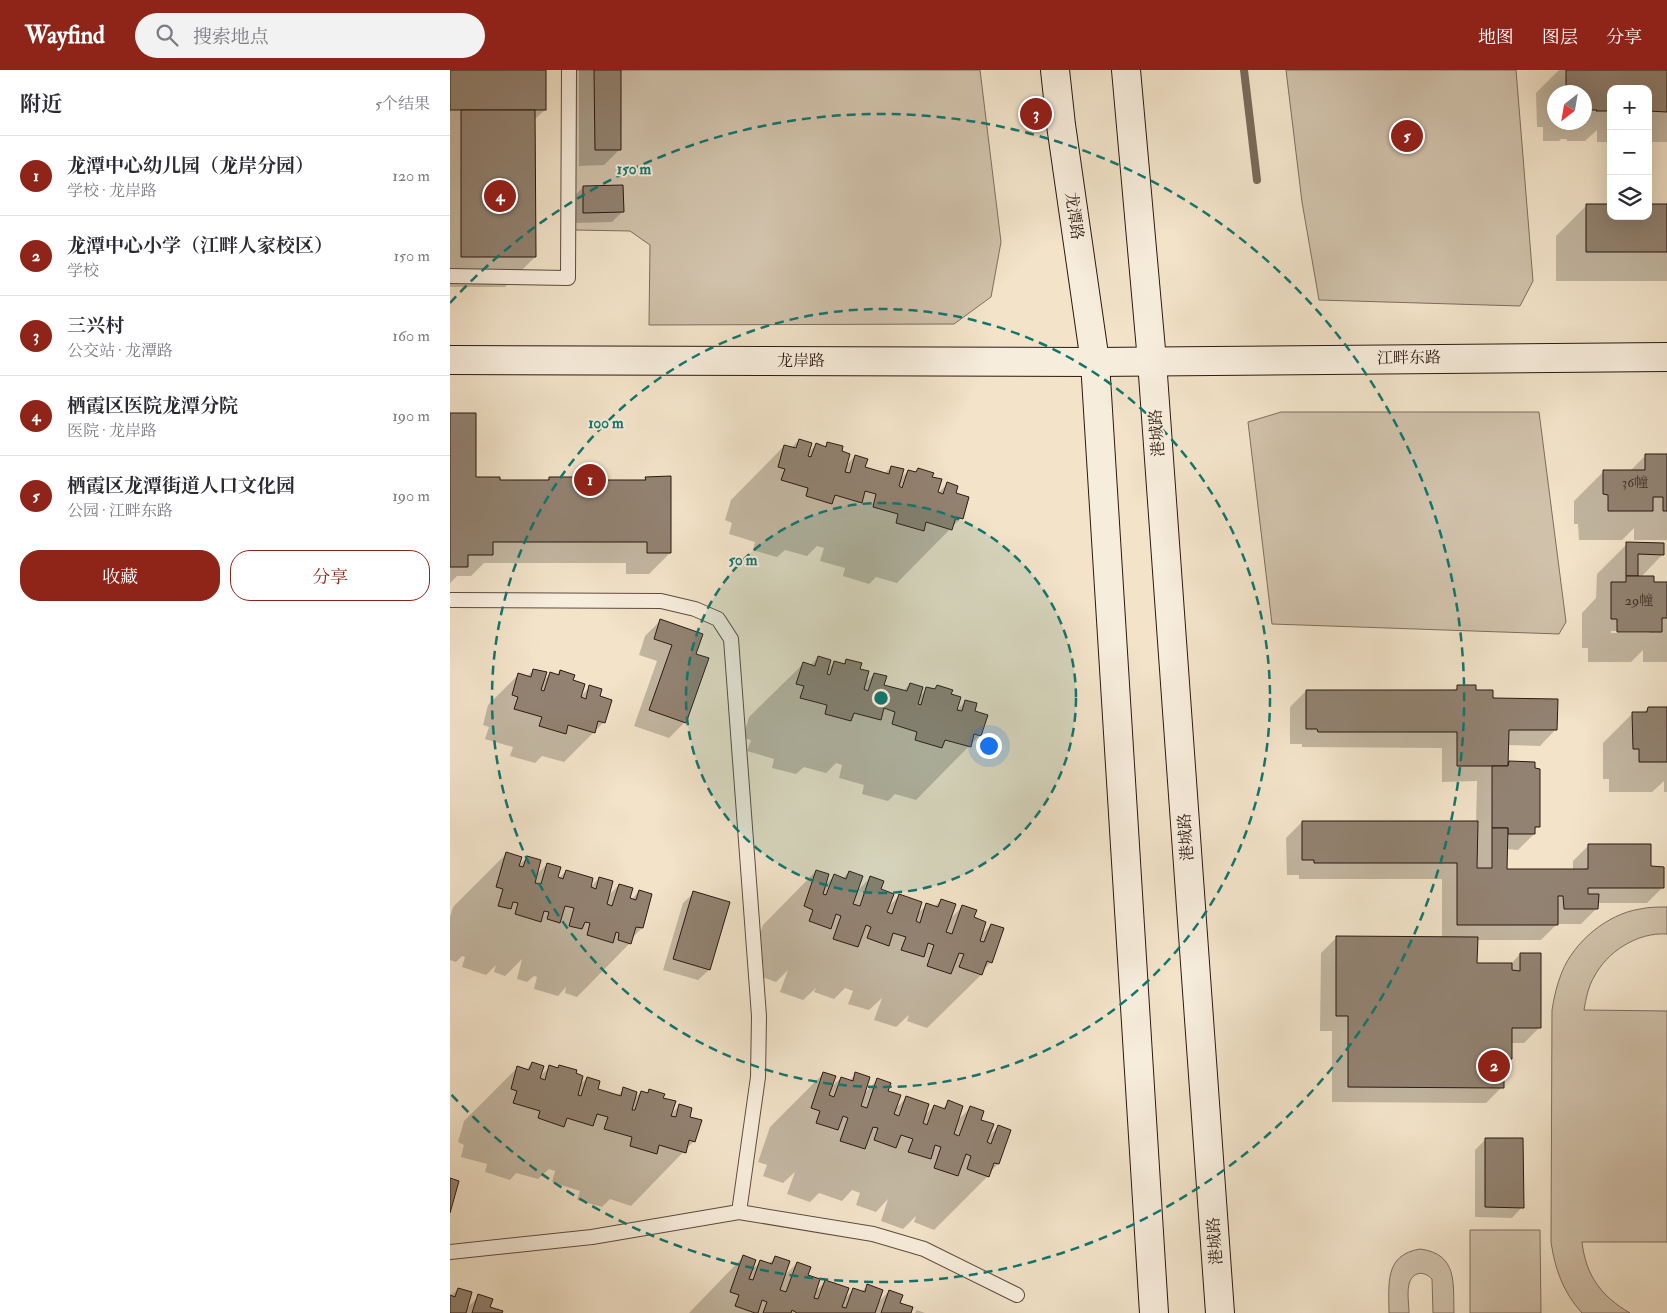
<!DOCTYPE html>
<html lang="zh">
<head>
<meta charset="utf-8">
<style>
	body { margin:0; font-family:"IM FELL Double Pica","Noto Serif SC",serif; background:#f2f2f3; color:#2b2b33 }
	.controls { position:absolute; right:15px; top:15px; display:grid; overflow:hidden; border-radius:10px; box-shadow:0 5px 20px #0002 }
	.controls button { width:45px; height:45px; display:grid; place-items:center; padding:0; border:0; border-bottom:1px solid #e1e1e2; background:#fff; color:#2b2b33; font:25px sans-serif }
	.compass { position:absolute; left:1097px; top:15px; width:45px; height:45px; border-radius:50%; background:#fff; box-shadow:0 5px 20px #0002; rotate:211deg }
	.you { position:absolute; left:538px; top:675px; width:18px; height:18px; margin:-12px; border:4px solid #fff; border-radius:50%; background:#1a73e8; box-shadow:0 0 0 8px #1a73e833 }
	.badge { display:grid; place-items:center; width:32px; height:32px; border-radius:50%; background:#8f2418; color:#fff; font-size:16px; font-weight:700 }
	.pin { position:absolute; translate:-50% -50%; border:2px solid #fff; box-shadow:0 1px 5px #0006 }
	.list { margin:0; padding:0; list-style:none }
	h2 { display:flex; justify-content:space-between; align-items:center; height:65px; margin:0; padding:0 20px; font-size:21px }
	h2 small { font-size:16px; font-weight:400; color:#7c7c81 }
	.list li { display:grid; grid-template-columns:32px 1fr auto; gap:15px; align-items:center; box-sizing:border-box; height:80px; padding:0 20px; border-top:1px solid #e1e1e2 }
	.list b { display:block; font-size:19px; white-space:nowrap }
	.list p { margin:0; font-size:16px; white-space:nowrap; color:#7c7c81 }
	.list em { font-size:16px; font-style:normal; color:#7c7c81 }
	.actions { display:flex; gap:10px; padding:15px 20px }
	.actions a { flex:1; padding:11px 0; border:1px solid #8f2418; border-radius:20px; text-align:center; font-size:18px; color:#8f2418 }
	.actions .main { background:#8f2418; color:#fff }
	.icon { flex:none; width:28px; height:28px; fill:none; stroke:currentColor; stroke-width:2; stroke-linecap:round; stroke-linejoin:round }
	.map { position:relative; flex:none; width:1217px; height:1243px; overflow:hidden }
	header { display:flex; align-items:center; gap:30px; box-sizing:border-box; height:70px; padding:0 25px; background:#8f2418; color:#fff }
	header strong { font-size:24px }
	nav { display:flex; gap:28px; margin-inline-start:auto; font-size:18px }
	.search { width:350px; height:45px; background:#f2f2f3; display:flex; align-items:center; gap:12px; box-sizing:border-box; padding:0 18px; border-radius:28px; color:#7c7c81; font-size:19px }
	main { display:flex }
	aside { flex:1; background:#fff }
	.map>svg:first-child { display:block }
	.green { fill:#d0c1aa; stroke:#7e6d5e }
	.shadow { fill:#0003; fill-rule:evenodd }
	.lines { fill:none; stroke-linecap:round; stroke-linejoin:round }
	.stream { stroke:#7a695a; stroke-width:8 }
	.building { fill:#928271; stroke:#2b1911 }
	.lane-casing { stroke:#5d4c3f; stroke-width:16 }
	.secondary-casing { stroke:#2b1911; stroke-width:30 }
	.lane { stroke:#f7eddc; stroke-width:14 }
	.secondary { stroke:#f7eddc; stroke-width:28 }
	.ring { fill:none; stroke:#0f766e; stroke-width:2.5; stroke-dasharray:9 6 }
	.labels { text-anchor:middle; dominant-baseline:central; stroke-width:4; stroke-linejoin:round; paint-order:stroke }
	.number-label { font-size:14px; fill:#453329 }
	.street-label { font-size:16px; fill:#2b1911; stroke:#f7eddc }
	.centre { fill:#0f766e; stroke:#f7eddc; stroke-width:2.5 }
	.ring-label { font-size:15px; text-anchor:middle; font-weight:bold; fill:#0f766e; stroke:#f7eddc; stroke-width:4; stroke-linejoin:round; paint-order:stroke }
</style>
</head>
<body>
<header>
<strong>Wayfind</strong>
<div class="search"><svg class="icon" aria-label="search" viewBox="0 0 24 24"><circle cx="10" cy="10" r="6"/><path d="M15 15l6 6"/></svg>搜索地点</div>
<nav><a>地图</a><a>图层</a><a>分享</a></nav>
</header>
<main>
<aside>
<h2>附近<small>5个结果</small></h2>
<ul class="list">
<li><span class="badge">1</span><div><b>龙潭中心幼儿园（龙岸分园）</b><p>学校 · 龙岸路</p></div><em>120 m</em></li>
<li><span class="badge">2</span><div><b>龙潭中心小学（江畔人家校区）</b><p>学校</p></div><em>150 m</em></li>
<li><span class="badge">3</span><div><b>三兴村</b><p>公交站 · 龙潭路</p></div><em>160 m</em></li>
<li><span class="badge">4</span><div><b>栖霞区医院龙潭分院</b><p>医院 · 龙岸路</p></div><em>190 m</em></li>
<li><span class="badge">5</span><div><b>栖霞区龙潭街道人口文化园</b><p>公园 · 江畔东路</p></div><em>190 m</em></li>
</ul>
<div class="actions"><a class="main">收藏</a><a>分享</a></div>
</aside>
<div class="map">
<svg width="1217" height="1243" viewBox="0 0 1217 1243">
	<rect width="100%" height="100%" fill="#f2e3c9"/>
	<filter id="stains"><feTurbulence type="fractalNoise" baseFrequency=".004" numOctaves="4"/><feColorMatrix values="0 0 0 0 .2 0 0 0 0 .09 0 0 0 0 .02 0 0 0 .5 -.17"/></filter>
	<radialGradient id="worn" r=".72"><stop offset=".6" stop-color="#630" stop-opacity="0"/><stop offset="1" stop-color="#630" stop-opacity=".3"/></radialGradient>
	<!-- green -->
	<g class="green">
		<path d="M125,0H530L551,172L541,227L504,254L199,255L200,175L180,161L125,160Z"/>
		<path d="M836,0H1066L1083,211L1070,236L869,230L852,132Z"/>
		<path d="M831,342H1089L1116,552L1109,564L822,554L798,352Z"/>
		<path d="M1217,837V864C1187,862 1157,882 1144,907C1138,917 1136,929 1134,940L1217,941V1172H1132C1136,1206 1151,1226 1180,1243H1132C1113,1222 1105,1199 1101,1172L1102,940C1104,927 1107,914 1112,902C1124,872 1157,844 1190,839C1199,837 1208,837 1217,837Z"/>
		<path d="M1020,1160H1090L1091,1243H1020Z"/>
		<path d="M970,1179C1008,1184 1003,1213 1004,1243H983L982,1209C978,1205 973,1202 967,1204C954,1209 959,1232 959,1243H939C939,1214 934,1185 970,1179Z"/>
	</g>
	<!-- shadow -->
	<g class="shadow">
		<path d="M0,0H94L95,40L84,50L85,187L55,217H0Z"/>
		<path d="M129,0H170V79L154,95L129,96Z"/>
		<path d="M1109,0H1217V72H1201V60L1198,63V19H1161V72H1147V60L1135,71H1117V69H1111L1109,71H1093V57H1087L1086,23ZM1104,22H1134V52H1104Z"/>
		<path d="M133,117L172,142L162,152L123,153V128Z"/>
		<path d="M1136,136L1161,146H1198L1217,136V211H1106V166Z"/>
		<path d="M0,344L25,408L49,411L96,412L99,408L148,411H193L196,408L220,483L199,504H176V493H34L21,506H7L0,513Z"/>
		<path d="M349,370L358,383L366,375L374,377L378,373L390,382L395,397L405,386L414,398L434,404L441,397L450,409L458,401L464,403L468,399L481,408L486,425L497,414L505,424L511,448L447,513L426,507L419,514L393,506L395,498L370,491L374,478L367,476L357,486L335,480L327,487L303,480L305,472L279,464L282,453L275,450L281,430L334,376L341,378Z"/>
		<path d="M1195,386H1217V470H1184V458L1172,470H1129L1128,454H1124V431L1154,401H1180Z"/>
		<path d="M1177,474L1213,484L1190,508L1203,513H1217V592H1193V580L1181,592H1138V578H1132V543L1146,528L1147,504ZM1161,561H1201L1199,563H1161Z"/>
		<path d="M211,550L245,584L235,652L219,668L184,656L207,591L189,585L195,566Z"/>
		<path d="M368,587L376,601L385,592L392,595L396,590L409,600L414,614L424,604L433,615L453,621L460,614L469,627L477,619L483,620L487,617L500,625L505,642L516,631L523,642L530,665L466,730L445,724L438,731L412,724L414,715L389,708L392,695L386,693L376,703L354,697L346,704L322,698L324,689L297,681L301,670L293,668L299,647L353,594L360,596Z"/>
		<path d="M84,600L92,612L101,603L106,605L110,601L122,611L130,627L140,617L154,652L114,692L92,686L85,693L60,686L63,677L35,669L39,657L33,655L38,635L68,605L76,607Z"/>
		<path d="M1008,617L1025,621L1106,659L1090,676L1057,675V692L1084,693L1088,756L1084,760V764L1068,780L1056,779V800H1123V791L1139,775L1200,798L1213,817L1197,833H1147V838L1131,854H1107L1091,870H1026V894L1060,895L1070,884L1090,957L1074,973H1060V988L1047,1002L1052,1017L1036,1033L882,1032V961H870L871,883L887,867L992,868V809H849V805H837L836,768L852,752H1026L1027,711L992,712V678L852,677V674H840V637L856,621H1003Z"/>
		<path d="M1198,638H1217V722H1214V711L1202,722H1159V709H1153V673L1183,643H1193Z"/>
		<path d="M57,783L68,796L77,787L85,806L97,794L106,808L108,809L116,801L139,819L149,808L157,827L169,815L178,829L181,830L189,821L201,825L192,858L182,868L180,873L127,927L115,923L116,917L108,926L84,919L87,907L84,906L77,912L67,909L72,889L55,906L44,902L46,895L36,905L12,897L15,887L12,886L6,892L0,890V847L3,837Z"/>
		<path d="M366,801L374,816L384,806L392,809L399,802L406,822L420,808L430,820L438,837L449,826L467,844L477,835L484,837L491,830L500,849L513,836L522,848L530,866L541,855V892L532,901L531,905L477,958L457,951L459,945L446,957L424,950L432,928L419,940L398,934L403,921L395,918L384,929L364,922L366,918L353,930L330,922L338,900L326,912L306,905L301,890L313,855Z"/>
		<path d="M244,823L278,833L259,900L248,910L213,900L233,833Z"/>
		<path d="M82,993L89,1007L100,997L107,999L110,996L129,1016L137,1008L146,1020L167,1026L174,1019L183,1030L191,1022L196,1024L199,1021L212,1029L220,1045L230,1035L238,1048L244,1071L181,1136L160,1129L152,1137L127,1130L130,1121L102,1112L105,1101L99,1099L88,1109L66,1103L60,1110L35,1102L37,1094L11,1087L14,1075L8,1072L14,1051L68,997L76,1000Z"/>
		<path d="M374,1003L380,1018L391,1008L399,1011L406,1004L414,1024L428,1009L437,1022L445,1039L456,1028L474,1046L484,1036L492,1039L499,1032L507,1051L520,1038L529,1050L538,1067L548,1057V1094L539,1103L538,1106L484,1160L464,1152L466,1146L453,1159L431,1151L438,1129L426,1142L406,1135L410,1123L402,1120L392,1131L369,1123L360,1132L337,1124L345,1102L333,1113L313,1106L317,1095L308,1092L320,1057Z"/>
		<path d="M1036,1069L1072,1137L1062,1148L1025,1147V1080Z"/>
		<path d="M293,1187L300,1202L310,1192L318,1194L325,1188L333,1207L347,1193L356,1205L364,1223L376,1211L393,1230L403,1220L411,1222L418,1215L426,1235L439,1221L449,1234L461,1238L460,1243H239Z"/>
		<path d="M8,1219L17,1238L29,1226L39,1237L51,1241V1243H0V1226Z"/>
		<path d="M467,1240L475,1243H465Z"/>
	</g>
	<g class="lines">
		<!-- stream -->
		<path class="stream" d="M794,0L807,110"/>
	</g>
	<!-- building -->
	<g class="building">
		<rect x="0" y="0" width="96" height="40"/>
		<path d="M144,0H171V80H145Z"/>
		<path d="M1116,0H1217V42L1198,41V19H1161V41H1146L1147,40H1140V42H1134V22H1116Z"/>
		<path d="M11,40H85L86,187H11Z"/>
		<path d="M173,115L174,142L133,143V116Z"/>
		<path d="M1136,134H1161V146H1198V134H1217V182H1136Z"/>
		<path d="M0,343H26V407H50V410H99V407H149V410H196L195,407L221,406V483H197V472H43V485H18V497H0Z"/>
		<path d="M349,369L362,373L358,386L361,387L366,373L376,377L377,372L393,376L392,381L400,384L395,402L400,403L405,385L418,389L415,397L439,404L441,396L454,399L449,416L452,418L458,400L466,402L468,398L484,403L482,407L492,409L488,422L493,424L497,412L508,416L506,423L519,427L513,449L506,447L502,460L476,452L474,461L446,453L448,444L423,437L426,424L415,421L412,433L385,425L382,434L356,426L358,418L331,410L335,399L328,397L334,375L346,378Z"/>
		<path d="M1195,384H1217V441H1213V427H1203V441H1158V425L1153,424V400H1195Z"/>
		<path d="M1176,472L1214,473V485L1188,484V506H1176Z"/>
		<path d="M1176,506H1204V512H1217V548H1212V562H1167V549H1161V512H1176Z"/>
		<path d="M210,549L253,564L246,584L259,588L236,653L199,640L222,575L204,569Z"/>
		<path d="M368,586L381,590L377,604L380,605L384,591L395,594L396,589L412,593L410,599L419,601L414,619L418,621L424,603L437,606L434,615L457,621L460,613L473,617L468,634L471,635L476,617L485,619L487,615L503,620L501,624L511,627L507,640L512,641L515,630L527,633L525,641L538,645L531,666L524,664L521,677L495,670L492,678L465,670L467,662L442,654L445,642L434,638L431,650L404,643L401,651L375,644L377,635L350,628L354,616L346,614L353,592L365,596Z"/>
		<path d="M83,599L97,602L91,620L94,621L100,602L109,605L110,600L125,605L123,610L135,614L131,627L136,629L139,615L152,619L150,626L162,630L155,653L148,651L145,663L118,655L116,664L89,656L92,647L64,639L68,627L62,625L68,603L81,607Z"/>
		<path d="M1007,615H1026V620H1043V628L1108,629L1107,660H1059L1058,696H1007V662H868L867,659H856V620H1007Z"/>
		<path d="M1198,637H1217V692H1189V679H1183L1182,642H1197Z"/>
		<path d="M1059,691L1085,692V698L1090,699V757H1085V764H1058V758H1042V696H1058Z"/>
		<path d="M852,751H1028L1027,798H1042V758H1058L1057,799H1138V774H1201V796L1214,797V818H1138V824H1149L1148,839H1114L1113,826H1108V855H1007V793H864V790H852Z"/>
		<path d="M56,782L72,787L69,796L73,797L77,786L91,790L85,813L91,814L97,793L111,797L108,807L113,809L116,800L143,808L141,817L146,819L149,807L163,811L157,834L162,836L169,814L183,818L180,828L186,830L189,820L202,824L193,858L186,857L181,874L168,870L169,863L166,862L163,873L137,865L140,853L135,852L132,859L119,856L124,838L115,836L110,853L97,849L99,842L94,841L91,852L65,844L68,833L63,832L61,839L48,836L53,819L46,817Z"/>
		<path d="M366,800L379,804L373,824L376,825L384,804L396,809L399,801L413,806L403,834L410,836L420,806L434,811L431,819L444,824L437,842L442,844L449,824L472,832L466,851L470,853L476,833L488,837L491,829L506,834L496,862L502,864L512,835L527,840L524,847L536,852L530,871L534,872L541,854L554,858L542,893L537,891L532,905L509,897L514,884L509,883L501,904L477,896L484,875L478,873L474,887L451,880L456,867L443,863L439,876L417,868L421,857L416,855L408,877L383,869L391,846L386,844L381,859L359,851L363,840L354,836Z"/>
		<path d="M243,821L280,832L260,900L223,889Z"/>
		<path d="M886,866L1028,867L1027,893H1062V900L1070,901V883H1091V958H1062V989H1045V1001H1054V1018L898,1017V946H886Z"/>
		<path d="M82,992L94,996L90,1008L95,1010L99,995L108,998L109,995L127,1000L126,1003L133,1006L128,1025L131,1026L137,1007L150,1011L148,1019L171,1026L173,1017L187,1022L182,1040H185L191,1021L198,1023L199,1019L215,1024L213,1028L226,1031L221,1046L226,1047L229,1034L242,1038L240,1047L252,1050L245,1072L239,1070L236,1083L209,1075L207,1084L180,1076L182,1067L154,1059L158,1047L147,1044L143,1056L117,1048L114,1057L88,1048L90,1041L63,1033L67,1021L61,1019L67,996L79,1000Z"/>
		<path d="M373,1002L386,1006L379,1025L384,1027L391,1007L403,1011L405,1002L420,1007L411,1036L417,1038L427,1008L441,1013L438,1021L451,1025L444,1044L449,1046L456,1026L479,1034L473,1053L477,1055L484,1035L495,1039L498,1030L513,1036L504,1064L509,1066L520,1036L534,1041L531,1050L544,1054L537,1072L541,1074L548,1055L561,1060L549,1094L544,1093L539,1107L517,1099L521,1086L516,1084L508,1106L484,1098L491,1077L485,1075L481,1089L458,1082L463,1069L451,1065L446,1078L424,1070L428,1058L423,1057L415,1079L390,1071L398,1048L393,1046L388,1060L366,1053L370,1041L361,1038Z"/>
		<path d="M1035,1068H1073L1074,1138L1035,1137Z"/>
		<path d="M0,1108L9,1111L0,1143Z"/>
		<path d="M293,1185L306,1190L299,1209L303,1210L310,1190L322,1194L325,1186L340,1191L330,1220L336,1222L347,1192L361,1197L358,1205L370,1209L364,1228L368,1229L375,1210L399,1218L392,1237L396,1238L403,1218L415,1222L417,1214L433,1220L425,1243H347L342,1240L341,1243H313L317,1232L312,1230L308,1243H305L285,1236L289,1225L280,1222Z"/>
		<path d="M8,1218L22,1222L16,1243H0V1225L5,1227Z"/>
		<path d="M439,1220L453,1225L450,1233L463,1237L461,1243H431Z"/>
		<path d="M28,1224L43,1229L40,1237L53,1241L52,1243H22Z"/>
	</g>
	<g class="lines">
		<!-- lane casing -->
		<g class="lane-casing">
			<g id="lane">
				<path d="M0,206L118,208L119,0"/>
				<path d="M0,530L211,531L245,539L268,549L281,569L309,946L308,1007L289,1142"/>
				<path d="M0,1182L142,1167L289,1142L423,1164L474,1179L567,1225"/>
			</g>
		</g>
		<!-- secondary casing -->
		<g class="secondary-casing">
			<g id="secondary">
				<path d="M605,0L611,55L645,292L704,1243"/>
				<path d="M676,0L702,291L770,1243"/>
				<path d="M0,290L645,292L1217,287"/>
			</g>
		</g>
		<!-- lane -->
		<use href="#lane" class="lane"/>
		<!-- secondary -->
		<use href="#secondary" class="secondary"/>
	</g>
	<!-- distance rings -->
	<circle cx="431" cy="628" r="195" fill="#0f766e" fill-opacity=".12"/>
	<g class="ring">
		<circle cx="431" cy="628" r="195"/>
		<circle cx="431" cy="628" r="389"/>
		<path d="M0 233A584 584 0 1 1 0 1023"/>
	</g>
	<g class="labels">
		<!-- number labels -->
		<g class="number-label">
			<text x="1185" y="412">36幢</text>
			<text x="1189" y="530">29幢</text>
		</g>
		<!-- street labels -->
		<g class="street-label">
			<text transform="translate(624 146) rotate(82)">龙潭路</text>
			<text transform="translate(959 288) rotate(-1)">江畔东路</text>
			<text x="351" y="291">龙岸路</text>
			<text transform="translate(707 363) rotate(-94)">港城路</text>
			<text transform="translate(736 767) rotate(-94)">港城路</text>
			<text transform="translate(765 1171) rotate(-94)">港城路</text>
		</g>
	</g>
	<circle cx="431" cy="628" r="8" class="centre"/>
	<g class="ring-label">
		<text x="184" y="104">150 m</text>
		<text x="156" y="358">100 m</text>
		<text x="293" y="495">50 m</text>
	</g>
	<rect width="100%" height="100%" filter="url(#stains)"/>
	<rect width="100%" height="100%" fill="url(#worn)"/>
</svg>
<div class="controls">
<button>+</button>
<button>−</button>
<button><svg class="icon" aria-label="layers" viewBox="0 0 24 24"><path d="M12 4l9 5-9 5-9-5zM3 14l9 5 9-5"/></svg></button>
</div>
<svg class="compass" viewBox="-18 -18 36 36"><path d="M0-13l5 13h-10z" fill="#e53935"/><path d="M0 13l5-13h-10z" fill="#7c7c81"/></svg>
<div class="you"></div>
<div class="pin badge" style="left:140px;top:410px">1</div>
<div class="pin badge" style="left:1044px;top:996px">2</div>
<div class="pin badge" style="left:586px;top:44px">3</div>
<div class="pin badge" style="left:50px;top:126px">4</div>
<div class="pin badge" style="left:957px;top:66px">5</div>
</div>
</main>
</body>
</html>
